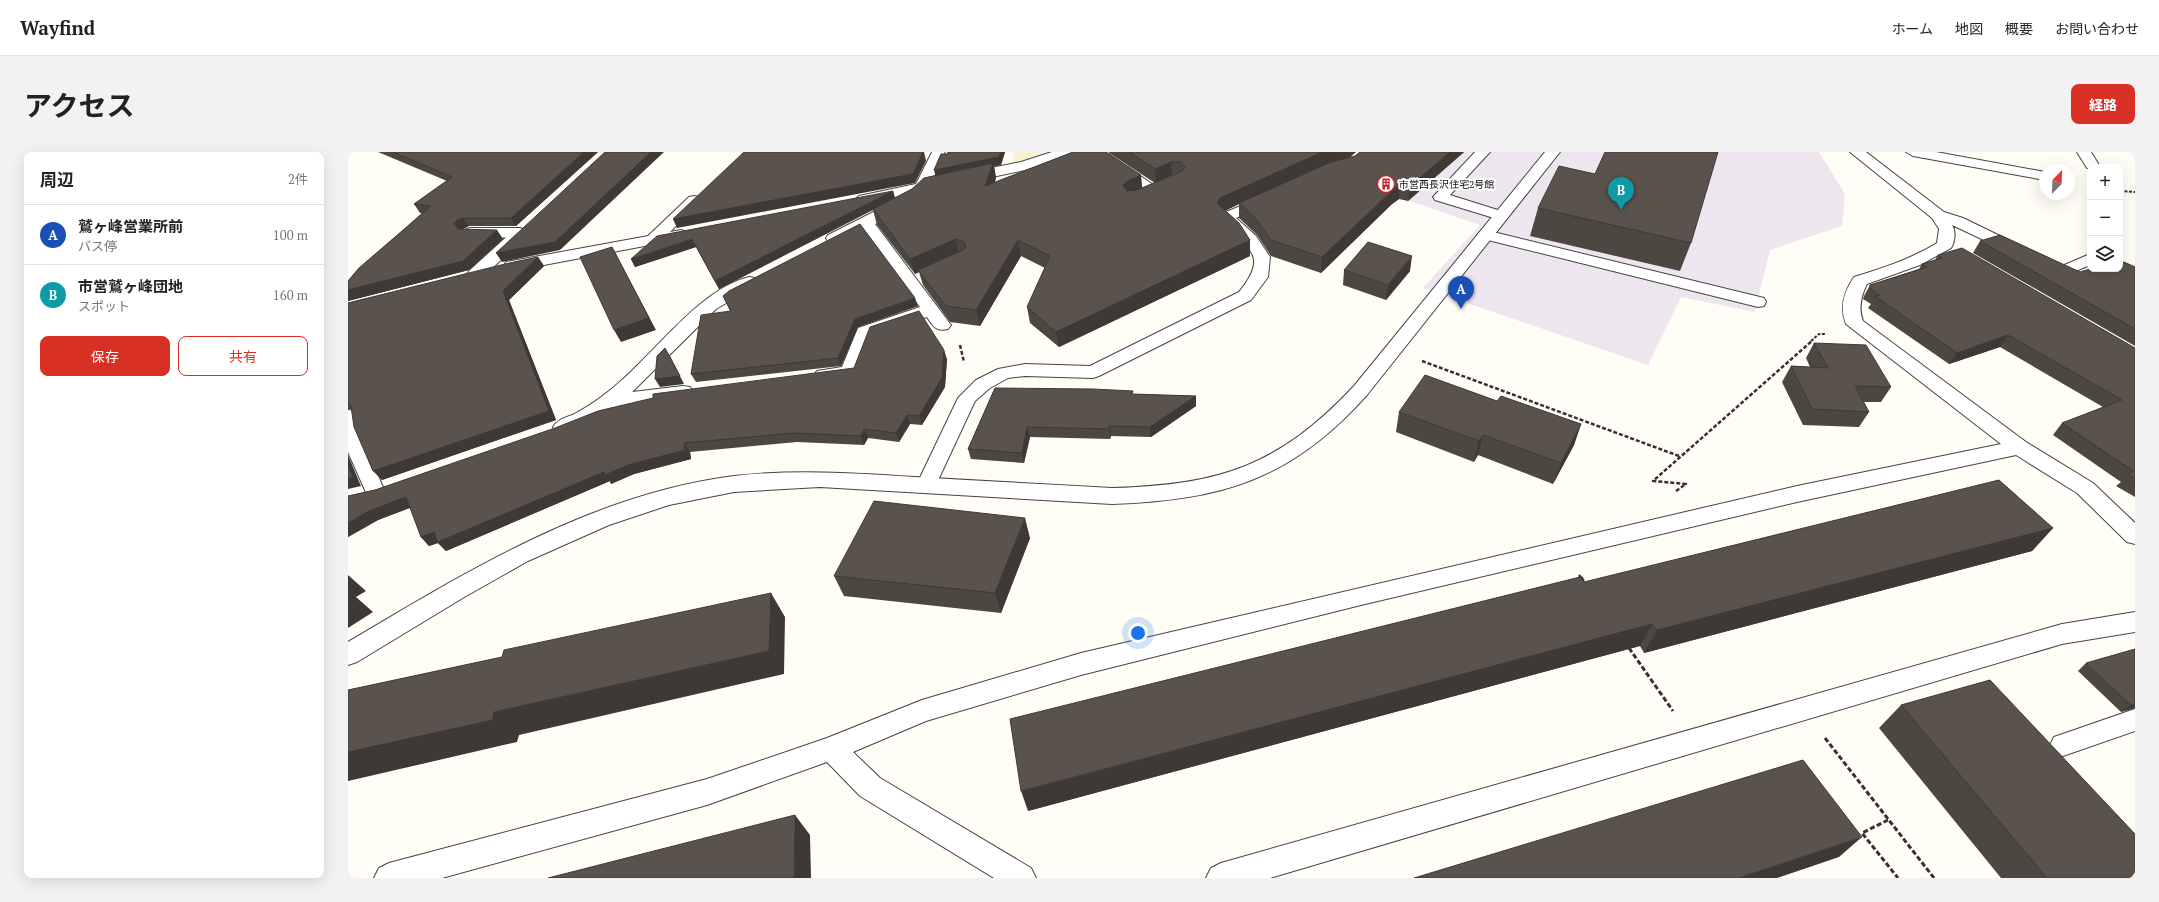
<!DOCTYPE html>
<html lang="ja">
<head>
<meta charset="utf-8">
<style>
	body { margin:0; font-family:"PT Serif","Noto Sans JP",serif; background:#f2f2f2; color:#222 }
	.controls { position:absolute; right:12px; top:12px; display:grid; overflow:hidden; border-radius:8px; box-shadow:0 4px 16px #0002 }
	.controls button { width:36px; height:36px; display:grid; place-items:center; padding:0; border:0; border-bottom:1px solid #e0e0e0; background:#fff; color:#222; font:20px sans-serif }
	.compass { position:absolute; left:1691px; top:12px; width:36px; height:36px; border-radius:50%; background:#fff; box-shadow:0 4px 16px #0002; rotate:23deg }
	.you { position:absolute; left:790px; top:481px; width:14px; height:14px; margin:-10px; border:3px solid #fff; border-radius:50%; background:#1a73e8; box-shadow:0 0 0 6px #1a73e833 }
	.badge { display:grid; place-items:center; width:26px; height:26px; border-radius:50%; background:#d93025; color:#fff; font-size:13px; font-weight:700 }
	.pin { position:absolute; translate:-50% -33px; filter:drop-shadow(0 1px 2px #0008) }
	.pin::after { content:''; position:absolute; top:21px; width:14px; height:12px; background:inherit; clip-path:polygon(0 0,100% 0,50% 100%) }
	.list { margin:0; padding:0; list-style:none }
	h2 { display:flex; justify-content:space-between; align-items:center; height:52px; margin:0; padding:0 16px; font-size:17px }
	h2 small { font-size:13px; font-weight:400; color:#767676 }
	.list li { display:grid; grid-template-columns:26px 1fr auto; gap:12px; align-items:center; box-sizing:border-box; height:60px; padding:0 16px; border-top:1px solid #e0e0e0 }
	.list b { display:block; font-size:15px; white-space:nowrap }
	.list p { margin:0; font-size:13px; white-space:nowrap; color:#767676 }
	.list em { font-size:13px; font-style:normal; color:#767676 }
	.actions { display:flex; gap:8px; padding:12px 16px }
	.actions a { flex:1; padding:9px 0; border:1px solid #d93025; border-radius:8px; text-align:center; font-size:14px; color:#d93025 }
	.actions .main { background:#d93025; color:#fff }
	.icon { flex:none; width:22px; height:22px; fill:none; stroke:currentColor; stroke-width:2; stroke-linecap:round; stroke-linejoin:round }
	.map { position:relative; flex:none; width:1787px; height:726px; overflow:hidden; border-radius:8px }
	header { display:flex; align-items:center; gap:24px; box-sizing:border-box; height:56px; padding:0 20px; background:#fff; border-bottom:1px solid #e0e0e0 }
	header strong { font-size:19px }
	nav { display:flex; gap:22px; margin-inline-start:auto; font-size:14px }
	.intro { display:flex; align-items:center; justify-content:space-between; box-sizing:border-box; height:96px; padding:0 24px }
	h1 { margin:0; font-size:28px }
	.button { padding:10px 18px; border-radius:8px; background:#d93025; color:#fff; font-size:14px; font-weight:700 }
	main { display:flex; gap:24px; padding:0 24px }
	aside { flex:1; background:#fff; border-radius:8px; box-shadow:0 4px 16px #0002 }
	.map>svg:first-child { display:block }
	.industrial { fill:#eee6ef }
	.farmland { fill:#f6f3d4 }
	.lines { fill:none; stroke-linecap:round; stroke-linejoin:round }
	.service-casing { stroke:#444; stroke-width:2 }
	.minor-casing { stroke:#444; stroke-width:2 }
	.tertiary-casing { stroke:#444; stroke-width:2 }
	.path-far2 { stroke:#333; stroke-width:2; stroke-dasharray:3 1.5; stroke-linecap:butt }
	.path-far1 { stroke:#333; stroke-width:2.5; stroke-dasharray:4 2; stroke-linecap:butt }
	.path { stroke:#333; stroke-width:3; stroke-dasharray:5 2.5; stroke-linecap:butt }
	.service { fill:#fff; fill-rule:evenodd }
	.minor { fill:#fff; fill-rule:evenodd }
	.tertiary { fill:#fff; fill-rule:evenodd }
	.wall { fill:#4d4742 }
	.shaded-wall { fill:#3f3936 }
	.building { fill:#5a524d; stroke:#3f3936 }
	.labels { text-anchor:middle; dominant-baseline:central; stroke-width:4; stroke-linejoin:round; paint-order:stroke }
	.far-poi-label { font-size:10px; fill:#111; stroke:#fff; text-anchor:start }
</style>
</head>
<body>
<header>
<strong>Wayfind</strong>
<nav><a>ホーム</a><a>地図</a><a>概要</a><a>お問い合わせ</a></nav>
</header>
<div class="intro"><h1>アクセス</h1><a class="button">経路</a></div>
<main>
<aside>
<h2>周辺<small>2件</small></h2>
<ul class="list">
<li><span class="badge" style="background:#1a4fb4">A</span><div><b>鷲ヶ峰営業所前</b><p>バス停</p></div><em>100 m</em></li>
<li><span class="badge" style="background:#0f9aa8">B</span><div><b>市営鷲ヶ峰団地</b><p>スポット</p></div><em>160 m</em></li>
</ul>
<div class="actions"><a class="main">保存</a><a>共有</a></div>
</aside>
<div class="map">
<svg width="1787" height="726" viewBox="0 0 1787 726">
	<rect width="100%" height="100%" fill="#fffdf5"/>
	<!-- industrial -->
	<path class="industrial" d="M1034,0H1471L1497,42L1494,74L1422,98L1407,160L1333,145L1300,213L1075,136L1132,73L994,26Z"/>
	<!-- farmland -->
	<path class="farmland" d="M666,0H704L663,13Z"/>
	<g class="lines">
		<!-- service casing -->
		<g class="service-casing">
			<g id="service">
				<path d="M741,0H757L813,38L811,41H801Z"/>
				<path d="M1127,0H1142L1102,43L1156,60L1159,63L1156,66H1146L1087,48L1085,45Z"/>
				<path d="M1558,0H1588L1697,20V28L1565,4Z"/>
				<path d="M346,44L351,45L353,48L351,51L311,91H299L297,88L299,85L341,45Z"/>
				<path d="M917,44L922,45L924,48L922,51L888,66L908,84L922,105L920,125L903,148L751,224L745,226L677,224L660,226L642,236L627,249L585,339L578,341L571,339L568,334L610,246L628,228L650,217L677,212L742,214L891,140C926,97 892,96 870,65L873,62Z"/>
				<path d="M122,76H172L177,78L180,81L177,84L172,86L117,84L114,81L117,78Z"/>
				<path d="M1137,78L1416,146L1418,150L1416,154L1410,155L1132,86L1129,83L1132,80Z"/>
				<path d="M0,258L7,259L10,264L13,284L37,340L34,345L27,347L20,345L0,300Z"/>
				<path d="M1787,557V579L1715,604L1706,601L1702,593L1706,585Z"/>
			</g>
		</g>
		<!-- minor casing -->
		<g class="minor-casing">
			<g id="minor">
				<path d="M584,0H596L597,2L585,28L673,10L704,0H725L723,3L677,18L579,39L567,51L527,72L603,173L600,177C588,180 585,174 579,165L524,183L509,224L476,229L469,227L466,223L469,219L494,215L510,176L572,155L515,78L492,89H480L478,86L480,83L555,45L557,43L516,52L511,50L508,47L511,44L568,32Z"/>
				<path d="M1502,0H1518L1596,60L1615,66L1714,114L1742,102V113L1714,125L1604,73C1608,79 1607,90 1603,96L1572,113L1519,132C1513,144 1510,156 1515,169L1678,290L1745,331L1787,371V392L1779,390L1729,341L1668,303L1449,350L1013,453L733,523L578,569L505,600L532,626L683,716L688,726H646L512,644L479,610L359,653L94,726H26L31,716L41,711L359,627L479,586L574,548L733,501L1449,334L1653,292L1498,172C1491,155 1496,140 1506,125C1535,116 1563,107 1589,91L1591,77L1584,66Z"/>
				<path d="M1729,0H1743L1751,13L1750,15L1739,16Z"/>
				<path d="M171,77L177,79L179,82L177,85L134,126H122L119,122L122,118L165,79Z"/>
				<path d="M333,78L339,80L341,83L339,86L164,119L158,118L156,114L158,110L164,109Z"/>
				<path d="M401,125L407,126L410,130L407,134L368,157L284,240L335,234L342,235L345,240L342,245L265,256L242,271L222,280L215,282L208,280L205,275C210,266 222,265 230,260C241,254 251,247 261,239C303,207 349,138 401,125Z"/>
				<path d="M1787,460V480L1714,492L922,726H858L863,716L873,711L1714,472Z"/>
			</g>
		</g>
		<!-- tertiary casing -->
		<g class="tertiary-casing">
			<path id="tertiary" d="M1197,0H1212L1019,243C944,327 875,348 764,352L472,335L386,340L321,353L261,373L180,409L118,444L9,510L0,513V490C120,419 244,342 386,324C446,317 507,321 567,325C633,329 698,332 764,336C872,333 931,314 1006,234Z"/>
		</g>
		<!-- path-far2 -->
		<g class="path-far2">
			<path d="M1772,39L1787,40"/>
			<path d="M1463,189L1471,182H1478"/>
		</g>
		<!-- path-far1 -->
		<g class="path-far1">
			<path d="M612,193L616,210"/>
			<path d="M1074,209L1331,304"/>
			<path d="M1328,339L1338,332L1305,329L1465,188"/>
			<path d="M1231,423L1233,426"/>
		</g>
		<!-- path -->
		<g class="path">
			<path d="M1233,425L1237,432"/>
			<path d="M1281,496L1325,559"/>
			<path d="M1477,586L1586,726"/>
			<path d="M1540,668L1514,681L1550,726"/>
		</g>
		<!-- service -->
		<use href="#service" class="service"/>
		<!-- minor -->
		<use href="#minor" class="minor"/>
		<!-- tertiary -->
		<use href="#tertiary" class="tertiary"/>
	</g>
	<!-- wall -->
	<g class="wall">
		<path d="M30,0H250L168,74H121L115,77L155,87L121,118L0,149V129L74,61H72L66,52L99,29Z"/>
		<path d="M600,0H657L653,13L646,14L648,26L647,30L793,23L794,36L807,31L761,1V0H1008L1001,6L1007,4L1012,0H1116L1060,49L1051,47L1044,52L973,121L923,104L909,83L891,66V52L877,59L902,104L711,195L682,171L679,155L697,116L673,104L632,174L602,170L575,133L571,120L567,122L529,73L525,58L371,137L348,95L287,115L283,107L545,39L547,46L564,37L587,23Z"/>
		<path d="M1247,22L1343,91L1332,119L1182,84L1190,56Z"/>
		<path d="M1632,89L1732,120L1787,115V194L1625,101Z"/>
		<path d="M1590,103L1787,196V345L1768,334L1773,330L1705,283L1714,271L1755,255L1652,195L1601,212L1520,156L1523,152L1515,147L1516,144L1522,133L1571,117L1574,112L1587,108Z"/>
		<path d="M190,105L196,114L161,148L208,268L34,328L4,257H0V151Z"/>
		<path d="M996,118L1062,119L1038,148L995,133Z"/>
		<path d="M375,144L570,154L510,175L493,214L348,230L343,222L382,159Z"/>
		<path d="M1466,191L1543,235L1533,250H1515L1521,260L1511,275L1455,273L1434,230L1443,214L1462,215L1458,206Z"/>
		<path d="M599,207L597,235L574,273L562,272L551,290L520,286L516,293L449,290L342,300L343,307L286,322L263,332L262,329L98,399L90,391L81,394L73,385L62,356L30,368L0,385V344Z"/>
		<path d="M647,236L785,242L848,244V254L803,285L763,284L762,287L682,285L676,311L623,307L620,297Z"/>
		<path d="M1051,260L1233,272L1226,293L1205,332L1130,303L1126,310L1048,280Z"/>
		<path d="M1705,376L1684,399L1296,501L1292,494L680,659L1236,430Z"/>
		<path d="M682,386L653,461L496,444L486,424Z"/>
		<path d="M1738,511L1787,556L1773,560L1730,519Z"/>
		<path d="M1553,553L1787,726H1653L1531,576Z"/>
	</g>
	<!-- shaded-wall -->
	<g class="shaded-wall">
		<path d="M236,0H250L168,74L163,66Z"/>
		<path d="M303,0H316L212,98L154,110L148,101Z"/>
		<path d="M576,0L578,9L567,31L329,76L325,67Z"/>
		<path d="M653,0H657L653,13L646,14L648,26L640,49L588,26L586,18Z"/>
		<path d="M977,0H1008L994,11L891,51V52L872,61L869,51L872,46L972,1Z"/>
		<path d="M1102,0H1116L1060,49L1062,34Z"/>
		<path d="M823,10L824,24L808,31L807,17Z"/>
		<path d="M793,23L794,38L779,45L775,33L778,30Z"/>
		<path d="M1053,32L1051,47L1044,52L973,121L974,105L1046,37Z"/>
		<path d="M545,39L547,46L371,137L367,129Z"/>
		<path d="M115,66L121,74L115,77L112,81L106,72L109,68Z"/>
		<path d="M149,78L155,87L121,118L0,149V138Z"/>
		<path d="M344,87L348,95L287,115L283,107Z"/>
		<path d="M608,87L611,103L570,118L571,120L567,122L562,107Z"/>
		<path d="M670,88L673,104L632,174L628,158Z"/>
		<path d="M902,88V104L711,195L708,180Z"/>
		<path d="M264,95L308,178L273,190L266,178Z"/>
		<path d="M1064,104L1062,119L1038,148L1040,133Z"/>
		<path d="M190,105L196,114L161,148L208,268L34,328L25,319L155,139Z"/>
		<path d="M567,146L570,154L510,175L493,214L490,206L507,167Z"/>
		<path d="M1660,183L1652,195L1601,212L1609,201Z"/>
		<path d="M596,198L599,207L597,235L574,273L571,264Z"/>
		<path d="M322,204L336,232L312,235L307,227Z"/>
		<path d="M848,244V254L803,285L802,275Z"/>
		<path d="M559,263L562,272L551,290L548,281Z"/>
		<path d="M1233,272L1226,293L1205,332L1213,311Z"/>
		<path d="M761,274L763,284L762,287L761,277Z"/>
		<path d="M679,275L682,285L676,311L674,301Z"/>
		<path d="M516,277L520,286L516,293L513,284Z"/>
		<path d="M1135,283L1130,303L1126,310L1131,289Z"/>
		<path d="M336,291L342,300L343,307L286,322L263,332L262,329L98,399L90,391L81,394L73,385L86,380L256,320L280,313Z"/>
		<path d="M0,303L13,334L0,337Z"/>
		<path d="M58,345L66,354L30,368L0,385V371L21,359Z"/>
		<path d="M677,366L682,386L653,461L647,441Z"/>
		<path d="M1705,376L1684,399L1296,501L1309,478Z"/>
		<path d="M0,423L18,439L8,445L25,460L0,476Z"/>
		<path d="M423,441L437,465L436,522L171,583L169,590L0,629V600L146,560Z"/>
		<path d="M1304,472L1292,494L680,659L673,639Z"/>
		<path d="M1787,552V556L1773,560L1783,553Z"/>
		<path d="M447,663L462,683L463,726H446Z"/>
		<path d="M1514,685L1491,705L1429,726H1390Z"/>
	</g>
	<!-- building -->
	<g class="building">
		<path d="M45,0H236L163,66H115L109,68L106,72L110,77L149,78L115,109L0,138V129L11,116L83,54L66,52L104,25Z"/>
		<path d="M257,0H303L207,90L148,101Z"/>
		<path d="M396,0H575L565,22L325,67Z"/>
		<path d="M600,0H653L651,5L586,18L593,2H600Z"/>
		<path d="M725,0H758L793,23L778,30L775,33L779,39L789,38L834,19L837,15L833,10H823L807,17L781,0H977L972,1L872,46L869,51L891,71L902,88L708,180L679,155L702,104L670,88L628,158L598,154L570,118L615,98L618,95L616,90L608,87L562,107L525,57L564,37L576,26L645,11L637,34Z"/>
		<path d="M1012,0H1102L1062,34L1053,32L1046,37L974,105L923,88L909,68L891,51L983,10L1007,4Z"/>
		<path d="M1257,0H1370L1343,91L1190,56L1211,14L1247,22Z"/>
		<path d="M545,39L367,129L344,87L283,107L309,84Z"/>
		<path d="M512,72L567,146L507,167L490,206L343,222L353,163L383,159L375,144L381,139Z"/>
		<path d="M1652,83L1732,120L1742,117H1772V112L1776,110L1787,115V177L1632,89Z"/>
		<path d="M1020,90L1064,104L1040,133L996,118Z"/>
		<path d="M264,95L301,166L266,178L232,105Z"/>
		<path d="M1614,96L1787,196V327L1780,322L1785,319L1714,271L1774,248L1660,183L1609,201L1527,144L1532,143L1522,136V133L1579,115L1574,112L1594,106L1590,103Z"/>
		<path d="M190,105L155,139L201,259L25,319L6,275L3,254L0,250V151L157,112Z"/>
		<path d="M571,159L596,198L594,226L571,264L559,263L548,281L516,277L513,284L445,281L336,291L337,298L280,313L257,323L256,320L90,390L86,380L73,385L58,345L21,359L0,371V344L27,338L207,276L250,259L305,246V242L506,216L522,175Z"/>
		<path d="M1466,191L1518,193L1543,235L1507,234L1521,260L1464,257L1443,214L1480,216Z"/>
		<path d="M317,196L332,224L307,227L309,204Z"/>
		<path d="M1077,223L1149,249L1153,244L1233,272L1213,311L1135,283L1131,289L1051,260Z"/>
		<path d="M647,236L745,237L785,239L784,242L848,244L802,275L761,274V277L679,275L674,301L620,297Z"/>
		<path d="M0,314L5,325L0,326Z"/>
		<path d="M1651,328L1705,376L1309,478L1304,472L673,639L662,567L1232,425L1236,430Z"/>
		<path d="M526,349L677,366L647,441L486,424Z"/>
		<path d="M423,441L421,499L146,560L145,568L0,600V538L154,505L156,498Z"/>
		<path d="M1787,497V552L1783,553L1738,511Z"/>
		<path d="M1642,528L1787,682V726H1699L1553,553Z"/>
		<path d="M1455,608L1514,685L1390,726H1066Z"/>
		<path d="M447,663L446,726H200Z"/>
	</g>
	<!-- icons -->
	<defs>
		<g id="building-ring" transform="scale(0.9)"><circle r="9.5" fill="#fff" stroke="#c4262e" stroke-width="1.5"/><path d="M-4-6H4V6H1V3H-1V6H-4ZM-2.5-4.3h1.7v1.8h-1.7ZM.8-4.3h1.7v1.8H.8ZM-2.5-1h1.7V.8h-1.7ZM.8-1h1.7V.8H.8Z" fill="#c4262e"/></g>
	</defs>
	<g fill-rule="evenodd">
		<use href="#building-ring" x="1038" y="32"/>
	</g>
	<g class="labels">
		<!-- far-poi labels -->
		<g class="far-poi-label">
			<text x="1051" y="32">市営西長沢住宅2号館</text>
		</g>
	</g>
</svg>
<div class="controls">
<button>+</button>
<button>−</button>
<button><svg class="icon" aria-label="layers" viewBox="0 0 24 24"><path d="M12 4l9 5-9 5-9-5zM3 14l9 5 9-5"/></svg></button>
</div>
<svg class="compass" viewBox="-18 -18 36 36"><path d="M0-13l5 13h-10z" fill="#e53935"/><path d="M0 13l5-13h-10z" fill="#767676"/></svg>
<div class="you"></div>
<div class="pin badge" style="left:1113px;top:157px;background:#1a4fb4">A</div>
<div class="pin badge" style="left:1273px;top:58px;background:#0f9aa8">B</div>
</div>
</main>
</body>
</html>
